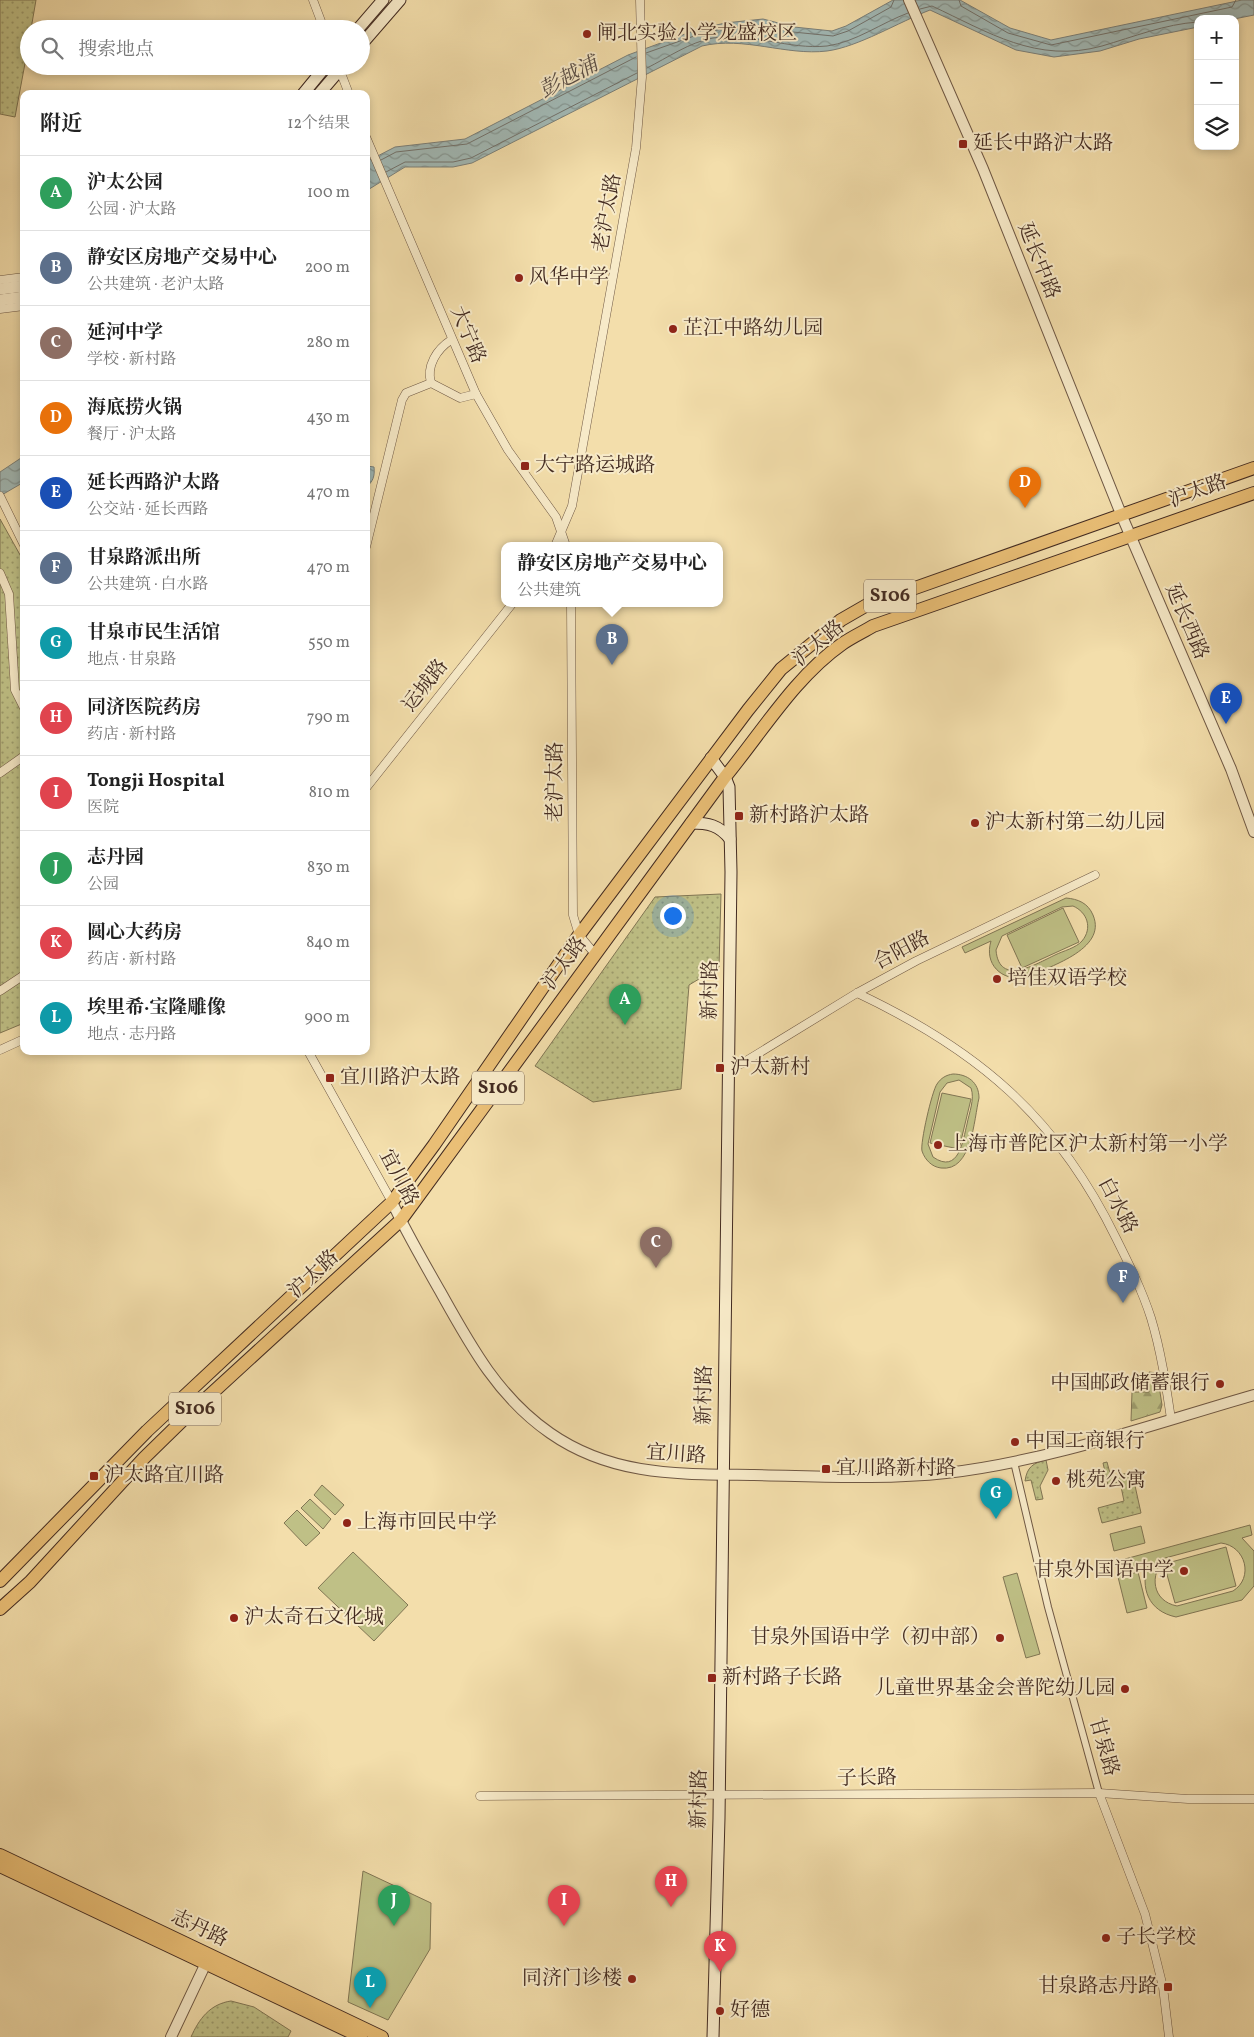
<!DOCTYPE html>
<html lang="zh">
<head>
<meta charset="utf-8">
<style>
	body { margin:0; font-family:Vollkorn,"Noto Serif SC",serif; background:#f6f6f6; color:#222 }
	.controls { position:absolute; right:15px; top:15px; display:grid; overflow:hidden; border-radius:10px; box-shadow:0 2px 8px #0003 }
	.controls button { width:45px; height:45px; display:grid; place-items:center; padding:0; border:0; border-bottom:1px solid #e0e0e0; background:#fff; color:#222; font:25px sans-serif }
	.you { position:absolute; left:672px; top:915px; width:18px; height:18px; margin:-12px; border:4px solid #fff; border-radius:50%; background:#1a73e8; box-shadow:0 0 0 8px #1a73e833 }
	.badge { display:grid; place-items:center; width:32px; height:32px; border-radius:50%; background:#8f2418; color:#fff; font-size:16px; font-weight:700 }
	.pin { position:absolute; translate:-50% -41px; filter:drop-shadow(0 1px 2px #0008) }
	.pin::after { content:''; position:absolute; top:26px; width:18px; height:15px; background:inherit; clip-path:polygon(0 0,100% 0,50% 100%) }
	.popup { position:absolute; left:501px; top:542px; width:222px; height:65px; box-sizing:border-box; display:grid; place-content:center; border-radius:10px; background:#fff; filter:drop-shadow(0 1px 4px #0005); font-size:16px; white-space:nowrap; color:#767676 }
	.popup b { font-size:19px; color:#222 }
	.popup::after { content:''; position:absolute; left:50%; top:100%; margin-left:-10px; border:10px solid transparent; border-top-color:#fff }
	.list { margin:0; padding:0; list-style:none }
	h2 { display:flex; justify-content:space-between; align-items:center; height:65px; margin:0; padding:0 20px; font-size:21px }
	h2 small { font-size:16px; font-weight:400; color:#767676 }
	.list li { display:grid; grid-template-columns:32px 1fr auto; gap:15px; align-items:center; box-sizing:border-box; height:75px; padding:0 20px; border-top:1px solid #e0e0e0 }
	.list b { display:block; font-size:19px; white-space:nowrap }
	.list p { margin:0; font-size:16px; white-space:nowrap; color:#767676 }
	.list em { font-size:16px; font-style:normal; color:#767676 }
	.icon { flex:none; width:28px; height:28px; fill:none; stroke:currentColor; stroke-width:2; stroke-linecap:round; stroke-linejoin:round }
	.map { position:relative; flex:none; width:1254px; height:2037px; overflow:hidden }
	.search { position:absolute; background:#fff; box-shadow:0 2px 8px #0003; left:20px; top:20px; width:350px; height:55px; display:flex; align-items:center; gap:12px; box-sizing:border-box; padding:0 18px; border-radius:28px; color:#767676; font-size:19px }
	.panel { position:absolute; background:#fff; box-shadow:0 2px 8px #0003; left:20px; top:90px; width:350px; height:965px; border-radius:10px }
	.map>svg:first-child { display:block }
	.grass { fill:url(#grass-dots); stroke:#817654 }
	.forest { fill:url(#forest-firs); stroke:#817654 }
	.garden { fill:#bfc086; stroke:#817654; fill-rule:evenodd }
	.water { fill:url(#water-waves); stroke:#7b807a }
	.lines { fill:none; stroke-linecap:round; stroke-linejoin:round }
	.shore { stroke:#72726c; stroke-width:1 }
	.pedestrian-casing { stroke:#6f5844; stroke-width:8 }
	.minor-casing { stroke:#6f5844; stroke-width:9 }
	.tertiary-casing { stroke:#6f5844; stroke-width:12 }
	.secondary-casing { stroke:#432b21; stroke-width:13 }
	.primary-casing { stroke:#432b21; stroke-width:14 }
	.pedestrian { stroke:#f7eac8; stroke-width:6 }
	.minor { stroke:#f7eac8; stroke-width:8 }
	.tertiary { stroke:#f7eac8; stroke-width:10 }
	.secondary { stroke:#f7eac8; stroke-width:11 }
	.primary { stroke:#eabf76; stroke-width:12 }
	.poi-dot { fill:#8f2418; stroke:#f7eac8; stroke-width:2 }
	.labels { text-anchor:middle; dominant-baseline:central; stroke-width:4; stroke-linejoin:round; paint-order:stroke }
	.shield { fill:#f7eac8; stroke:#796453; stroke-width:1 }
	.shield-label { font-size:19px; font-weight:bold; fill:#432b21 }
	.poi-label { font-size:20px; fill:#432b21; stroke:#f7eac8; text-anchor:start }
	.street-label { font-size:20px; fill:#432b21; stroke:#f7eac8 }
	.water-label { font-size:21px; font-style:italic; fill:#5a4e46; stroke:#f7eac8 }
</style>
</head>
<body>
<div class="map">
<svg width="1254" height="2037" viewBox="0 0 1254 2037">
	<defs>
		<pattern id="grass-dots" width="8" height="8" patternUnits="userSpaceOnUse" patternTransform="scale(1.25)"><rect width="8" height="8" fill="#bfc086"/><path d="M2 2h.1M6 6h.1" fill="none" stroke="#9d9c6d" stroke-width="1.8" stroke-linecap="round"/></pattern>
		<pattern id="forest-firs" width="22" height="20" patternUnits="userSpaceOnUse" patternTransform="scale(1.25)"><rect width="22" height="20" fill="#bfc086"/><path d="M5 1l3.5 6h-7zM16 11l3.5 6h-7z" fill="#9d9c6d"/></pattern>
		<pattern id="water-waves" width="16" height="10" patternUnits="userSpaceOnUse" patternTransform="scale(1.25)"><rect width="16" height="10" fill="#a1b9b6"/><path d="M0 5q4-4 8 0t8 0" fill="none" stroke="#859794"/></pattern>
	</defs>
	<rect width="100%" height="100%" fill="#f3deab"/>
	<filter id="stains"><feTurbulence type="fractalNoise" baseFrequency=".004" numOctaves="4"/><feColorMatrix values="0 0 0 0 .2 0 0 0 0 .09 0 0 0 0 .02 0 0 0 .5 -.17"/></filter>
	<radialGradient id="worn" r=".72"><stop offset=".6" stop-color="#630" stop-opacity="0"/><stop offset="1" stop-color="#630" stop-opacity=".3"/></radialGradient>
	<!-- grass -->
	<g class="grass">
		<path d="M0,0H36L31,29H29V42L15,117L0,114Z"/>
		<path d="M0,519L24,562V1023L0,1033Z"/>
		<path d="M721,894L719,967L689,985L681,1089L593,1102L535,1066L655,897Z"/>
		<path d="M1046,1460L1048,1470L1040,1486L1043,1499L1036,1500L1031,1480L1025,1481C1027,1467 1033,1463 1046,1460Z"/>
		<path d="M1107,1462L1111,1477L1132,1472L1141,1513L1102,1523L1098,1508L1124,1501L1120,1482L1108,1485L1103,1463Z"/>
		<path d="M231,2001L254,2007L291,2031L288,2037H191C199,2019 210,2004 231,2001Z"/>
	</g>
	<!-- forest -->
	<path class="forest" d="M1149,1372L1157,1373L1162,1405L1160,1412L1131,1421L1132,1392H1149Z"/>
	<!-- garden -->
	<g class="garden">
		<path d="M1066,898C1078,899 1088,903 1093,915C1108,950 1047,967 1025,978C1001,981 984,964 991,941L965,953L962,947ZM1073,906C1087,912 1093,928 1082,941C1076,948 1063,951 1055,955C1036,964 999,987 996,950L1002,936L1062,907Z"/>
		<path d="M1063,908L1079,942L1022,968L1007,935Z"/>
		<path d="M953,1074C967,1074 979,1082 979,1098C974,1119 972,1172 941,1168C932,1167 925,1160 922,1151C920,1143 932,1091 937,1084C941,1078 946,1075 953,1074ZM959,1080L971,1088C975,1099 969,1113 967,1124C963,1140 959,1175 933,1157L928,1144L940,1092L947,1083Z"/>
		<path d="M942,1093L971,1099L959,1149L930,1143Z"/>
		<path d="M322,1485L344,1505L335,1515L314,1495Z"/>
		<path d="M310,1499L331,1519L323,1529L301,1508Z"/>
		<path d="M297,1510L320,1533L306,1546L284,1523Z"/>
		<path d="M1250,1525L1252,1535L1242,1538L1254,1551V1586L1242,1600L1176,1617C1148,1611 1140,1588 1148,1563L1127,1568L1125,1559ZM1221,1543C1246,1546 1254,1578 1233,1591L1177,1606C1152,1601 1149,1575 1165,1558Z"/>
		<path d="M1141,1526L1145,1543L1114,1551L1110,1534Z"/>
		<path d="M1226,1547L1236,1586L1175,1603L1164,1564Z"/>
		<path d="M353,1552L408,1605L374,1641L318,1588Z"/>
		<path d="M1138,1572L1147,1608L1127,1613L1118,1577Z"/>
		<path d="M1017,1573L1040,1654L1026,1658L1003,1577Z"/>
		<path d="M363,1871L431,1903L430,1949L388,2020L348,2002Z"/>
	</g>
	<!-- water -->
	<g class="water">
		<path d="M893,0H960L1010,28L1051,40L1242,0H1254V15L1234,19H1198V27L1139,39L1100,51L1054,57L1016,50L930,10C899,22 858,47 827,51C786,56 744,36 702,46L472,163L453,167H405L366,191V162L395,147L465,139L628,55L696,30L725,23L763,19L794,27L832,31L846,26Z"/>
		<path d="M24,456V482L0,496V472Z"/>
		<path d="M367,466L374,467C375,476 373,482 366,487Z"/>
	</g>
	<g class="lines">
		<!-- shore -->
		<g class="shore">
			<path d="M959,0L961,6L1008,33L1051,45L1232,7L1236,0"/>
			<path d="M920,9L932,6C988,32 1037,64 1102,46C1133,37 1165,24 1198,22"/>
			<path d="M646,53L697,35L726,28L762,25L793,32L833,36L848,31L891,7L894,0"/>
			<path d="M647,68C667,58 690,42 713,38C751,32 789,50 827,46C856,42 881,23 908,13"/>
			<path d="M381,160L396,152L467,144L636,57"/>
			<path d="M386,172L405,162H453L471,158L637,73"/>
		</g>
		<!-- pedestrian casing -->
		<g class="pedestrian-casing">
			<path id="pedestrian" d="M1014,1462L1048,1607L1099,1793"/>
		</g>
		<!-- minor casing -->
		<g class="minor-casing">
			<g id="minor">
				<path d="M313,0L324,29"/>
				<path d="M339,68L349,94"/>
				<path d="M366,137L476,394L508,450L556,517L566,546"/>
				<path d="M0,280L24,277"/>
				<path d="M0,309L24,306"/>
				<path d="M431,383C426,366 437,349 451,340"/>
				<path d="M0,496L24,545"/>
				<path d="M555,546L572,506L636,148L642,77L640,0"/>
				<path d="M366,547L402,400L406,393L431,383L460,398L476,394"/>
				<path d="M0,573L9,594L15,690L24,708"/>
				<path d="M571,604L573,915L579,935L595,954"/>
				<path d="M0,773L24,756"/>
				<path d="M366,788L512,604"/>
				<path d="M0,991L24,975"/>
				<path d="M857,993C978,1050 1057,1117 1116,1238C1129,1264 1142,1290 1151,1318C1161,1351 1166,1385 1171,1419"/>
				<path d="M0,1050L24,1039"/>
				<path d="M308,1051L392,1202"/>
				<path d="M729,1064H741L857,993L916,961L1095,875"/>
				<path d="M1099,1793L1145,1914L1163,1987L1169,2037"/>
				<path d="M480,1796L1099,1793L1188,1799H1254"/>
			</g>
		</g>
		<!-- tertiary casing -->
		<g class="tertiary-casing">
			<g id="tertiary">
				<path d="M909,0L983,169L1121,514L1231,769L1254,832"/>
				<path d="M392,1202C406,1232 423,1261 440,1291C470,1345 498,1397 550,1433C613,1477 681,1474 754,1475C818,1476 882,1480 946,1473C1050,1461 1153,1424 1254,1395"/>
				<path d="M171,2037L206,1963"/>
			</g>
		</g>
		<!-- secondary casing -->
		<g class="secondary-casing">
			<g id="secondary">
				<path d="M358,29L383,0"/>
				<path d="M361,45L400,0"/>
				<path d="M303,94L326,66"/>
				<path d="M319,94L343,66"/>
				<path d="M0,289L24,286"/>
				<path d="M0,300L24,297"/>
				<path d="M711,758L725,777L729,787L731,872L719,1818L713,2037"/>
				<path d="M691,823C708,823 719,825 730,839"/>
			</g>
		</g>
		<!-- primary casing -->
		<g class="primary-casing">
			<g id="primary">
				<path d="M0,1581L147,1431L392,1202L434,1145L579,935L748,710L781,669L841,620L867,605L1254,468"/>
				<path d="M0,1609L30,1582L144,1458L186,1417L401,1220L725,777C762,732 795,677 842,644C852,637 863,632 873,626L1254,493"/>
				<path d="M0,1855L382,2037"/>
				<path d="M0,1866L361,2037"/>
			</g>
		</g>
		<!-- pedestrian -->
		<use href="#pedestrian" class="pedestrian"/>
		<!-- minor -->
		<use href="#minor" class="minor"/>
		<!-- tertiary -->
		<use href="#tertiary" class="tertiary"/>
		<!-- secondary -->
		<use href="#secondary" class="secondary"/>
		<!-- primary -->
		<use href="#primary" class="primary"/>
	</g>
	<!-- markers -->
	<g class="poi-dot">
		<circle cx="587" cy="34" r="5"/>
		<rect x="958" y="139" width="10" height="10" rx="2.5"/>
		<circle cx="519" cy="278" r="5"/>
		<circle cx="673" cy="329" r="5"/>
		<rect x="520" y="461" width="10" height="10" rx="2.5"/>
		<rect x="734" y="811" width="10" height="10" rx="2.5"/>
		<circle cx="975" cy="823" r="5"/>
		<circle cx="997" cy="979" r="5"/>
		<rect x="715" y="1063" width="10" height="10" rx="2.5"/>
		<rect x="325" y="1073" width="10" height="10" rx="2.5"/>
		<circle cx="938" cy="1145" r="5"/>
		<circle cx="1220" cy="1384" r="5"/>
		<circle cx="1015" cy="1442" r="5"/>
		<rect x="821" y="1464" width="10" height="10" rx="2.5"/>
		<rect x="89" y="1471" width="10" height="10" rx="2.5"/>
		<circle cx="1056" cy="1481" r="5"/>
		<circle cx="347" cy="1523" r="5"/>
		<circle cx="1184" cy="1571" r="5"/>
		<circle cx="234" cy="1618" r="5"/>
		<circle cx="1000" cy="1638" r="5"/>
		<rect x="707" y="1673" width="10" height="10" rx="2.5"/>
		<circle cx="1125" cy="1689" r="5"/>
		<circle cx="1106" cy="1938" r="5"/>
		<circle cx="632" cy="1979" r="5"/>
		<rect x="1163" y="1982" width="10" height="10" rx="2.5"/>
		<circle cx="720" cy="2011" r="5"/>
	</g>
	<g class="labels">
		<!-- shield labels -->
		<g class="shield">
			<rect x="864" y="579.5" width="52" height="33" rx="4"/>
			<rect x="472" y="1071.5" width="52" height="33" rx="4"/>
			<rect x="169" y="1392.5" width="52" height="33" rx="4"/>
		</g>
		<g class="shield-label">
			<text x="890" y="596">S106</text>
			<text x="498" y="1088">S106</text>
			<text x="195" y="1409">S106</text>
		</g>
		<!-- poi labels -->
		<g class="poi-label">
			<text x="597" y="34">闸北实验小学龙盛校区</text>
			<text x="973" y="144">延长中路沪太路</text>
			<text x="529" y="278">风华中学</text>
			<text x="683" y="329">芷江中路幼儿园</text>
			<text x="535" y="466">大宁路运城路</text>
			<text x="749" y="816">新村路沪太路</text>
			<text x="985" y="823">沪太新村第二幼儿园</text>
			<text x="1007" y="979">培佳双语学校</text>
			<text x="730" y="1068">沪太新村</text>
			<text x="340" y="1078">宜川路沪太路</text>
			<text x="948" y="1145">上海市普陀区沪太新村第一小学</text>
			<text x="1210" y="1384" text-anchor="end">中国邮政储蓄银行</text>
			<text x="1025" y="1442">中国工商银行</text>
			<text x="836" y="1469">宜川路新村路</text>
			<text x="104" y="1476">沪太路宜川路</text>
			<text x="1066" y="1481">桃苑公寓</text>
			<text x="357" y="1523">上海市回民中学</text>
			<text x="1174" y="1571" text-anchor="end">甘泉外国语中学</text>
			<text x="244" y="1618">沪太奇石文化城</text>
			<text x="990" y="1638" text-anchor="end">甘泉外国语中学（初中部）</text>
			<text x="722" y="1678">新村路子长路</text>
			<text x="1115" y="1689" text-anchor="end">儿童世界基金会普陀幼儿园</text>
			<text x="1116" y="1938">子长学校</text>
			<text x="622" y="1979" text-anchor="end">同济门诊楼</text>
			<text x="1158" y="1987" text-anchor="end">甘泉路志丹路</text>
			<text x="730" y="2011">好德</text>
		</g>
		<!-- street labels -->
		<g class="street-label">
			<text transform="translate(608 213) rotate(-80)">老沪太路</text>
			<text transform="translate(1038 261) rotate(68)">延长中路</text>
			<text transform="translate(467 335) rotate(67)">大宁路</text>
			<text transform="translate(1198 492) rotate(-20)">沪太路</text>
			<text transform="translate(1186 622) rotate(67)">延长西路</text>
			<text transform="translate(819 644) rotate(-40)">沪太路</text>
			<text transform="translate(426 686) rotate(-52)">运城路</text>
			<text transform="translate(556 782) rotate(-90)">老沪太路</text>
			<text transform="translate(902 951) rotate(-28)">合阳路</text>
			<text transform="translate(565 964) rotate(-54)">沪太路</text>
			<text transform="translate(711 990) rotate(-89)">新村路</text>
			<text transform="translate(398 1178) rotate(62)">宜川路</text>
			<text transform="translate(1117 1206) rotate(62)">白水路</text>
			<text transform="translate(314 1275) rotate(-43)">沪太路</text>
			<text transform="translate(705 1395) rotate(-89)">新村路</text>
			<text transform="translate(676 1455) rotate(4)">宜川路</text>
			<text transform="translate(1103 1747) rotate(74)">甘泉路</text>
			<text transform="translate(867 1779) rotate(-1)">子长路</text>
			<text transform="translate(700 1799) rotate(-89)">新村路</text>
			<text transform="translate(199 1929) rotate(25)">志丹路</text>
		</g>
		<!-- water labels -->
		<g class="water-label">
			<text transform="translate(569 78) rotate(-28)">彭越浦</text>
		</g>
	</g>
	<rect width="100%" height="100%" filter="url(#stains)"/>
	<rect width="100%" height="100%" fill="url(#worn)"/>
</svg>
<div class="controls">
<button>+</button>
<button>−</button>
<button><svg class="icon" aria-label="layers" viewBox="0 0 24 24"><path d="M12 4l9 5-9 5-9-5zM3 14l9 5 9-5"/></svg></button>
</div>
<div class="you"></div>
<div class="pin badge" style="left:625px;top:1025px;background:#2e9e5b">A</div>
<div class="pin badge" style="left:612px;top:665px;background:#5c6f8a">B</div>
<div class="popup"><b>静安区房地产交易中心</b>公共建筑</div>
<div class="pin badge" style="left:656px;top:1268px;background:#8d6e63">C</div>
<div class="pin badge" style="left:1025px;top:508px;background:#e8710a">D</div>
<div class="pin badge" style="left:1226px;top:724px;background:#1a4fb4">E</div>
<div class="pin badge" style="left:1123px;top:1303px;background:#5c6f8a">F</div>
<div class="pin badge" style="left:996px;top:1519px;background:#0f9aa8">G</div>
<div class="pin badge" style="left:671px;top:1907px;background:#e0444e">H</div>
<div class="pin badge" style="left:564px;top:1926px;background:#e0444e">I</div>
<div class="pin badge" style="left:394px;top:1926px;background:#2e9e5b">J</div>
<div class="pin badge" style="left:720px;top:1972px;background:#e0444e">K</div>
<div class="pin badge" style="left:370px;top:2008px;background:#0f9aa8">L</div>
<div class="search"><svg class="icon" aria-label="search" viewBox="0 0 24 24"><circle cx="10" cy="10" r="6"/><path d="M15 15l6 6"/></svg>搜索地点</div>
<section class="panel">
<h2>附近<small>12个结果</small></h2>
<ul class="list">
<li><span class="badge" style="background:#2e9e5b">A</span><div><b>沪太公园</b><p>公园 · 沪太路</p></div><em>100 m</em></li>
<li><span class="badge" style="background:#5c6f8a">B</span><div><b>静安区房地产交易中心</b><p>公共建筑 · 老沪太路</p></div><em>200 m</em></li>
<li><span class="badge" style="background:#8d6e63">C</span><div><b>延河中学</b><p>学校 · 新村路</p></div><em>280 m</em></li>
<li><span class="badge" style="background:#e8710a">D</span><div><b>海底捞火锅</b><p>餐厅 · 沪太路</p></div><em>430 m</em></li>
<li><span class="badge" style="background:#1a4fb4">E</span><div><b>延长西路沪太路</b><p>公交站 · 延长西路</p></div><em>470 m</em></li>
<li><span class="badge" style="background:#5c6f8a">F</span><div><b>甘泉路派出所</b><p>公共建筑 · 白水路</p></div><em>470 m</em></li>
<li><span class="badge" style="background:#0f9aa8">G</span><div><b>甘泉市民生活馆</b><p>地点 · 甘泉路</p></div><em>550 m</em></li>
<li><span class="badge" style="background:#e0444e">H</span><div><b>同济医院药房</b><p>药店 · 新村路</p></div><em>790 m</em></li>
<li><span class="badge" style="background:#e0444e">I</span><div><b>Tongji Hospital</b><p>医院</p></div><em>810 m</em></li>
<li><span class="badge" style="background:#2e9e5b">J</span><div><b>志丹园</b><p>公园</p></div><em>830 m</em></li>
<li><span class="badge" style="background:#e0444e">K</span><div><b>圆心大药房</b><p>药店 · 新村路</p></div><em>840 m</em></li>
<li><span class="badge" style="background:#0f9aa8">L</span><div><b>埃里希·宝隆雕像</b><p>地点 · 志丹路</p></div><em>900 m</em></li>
</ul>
</section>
</div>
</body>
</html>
